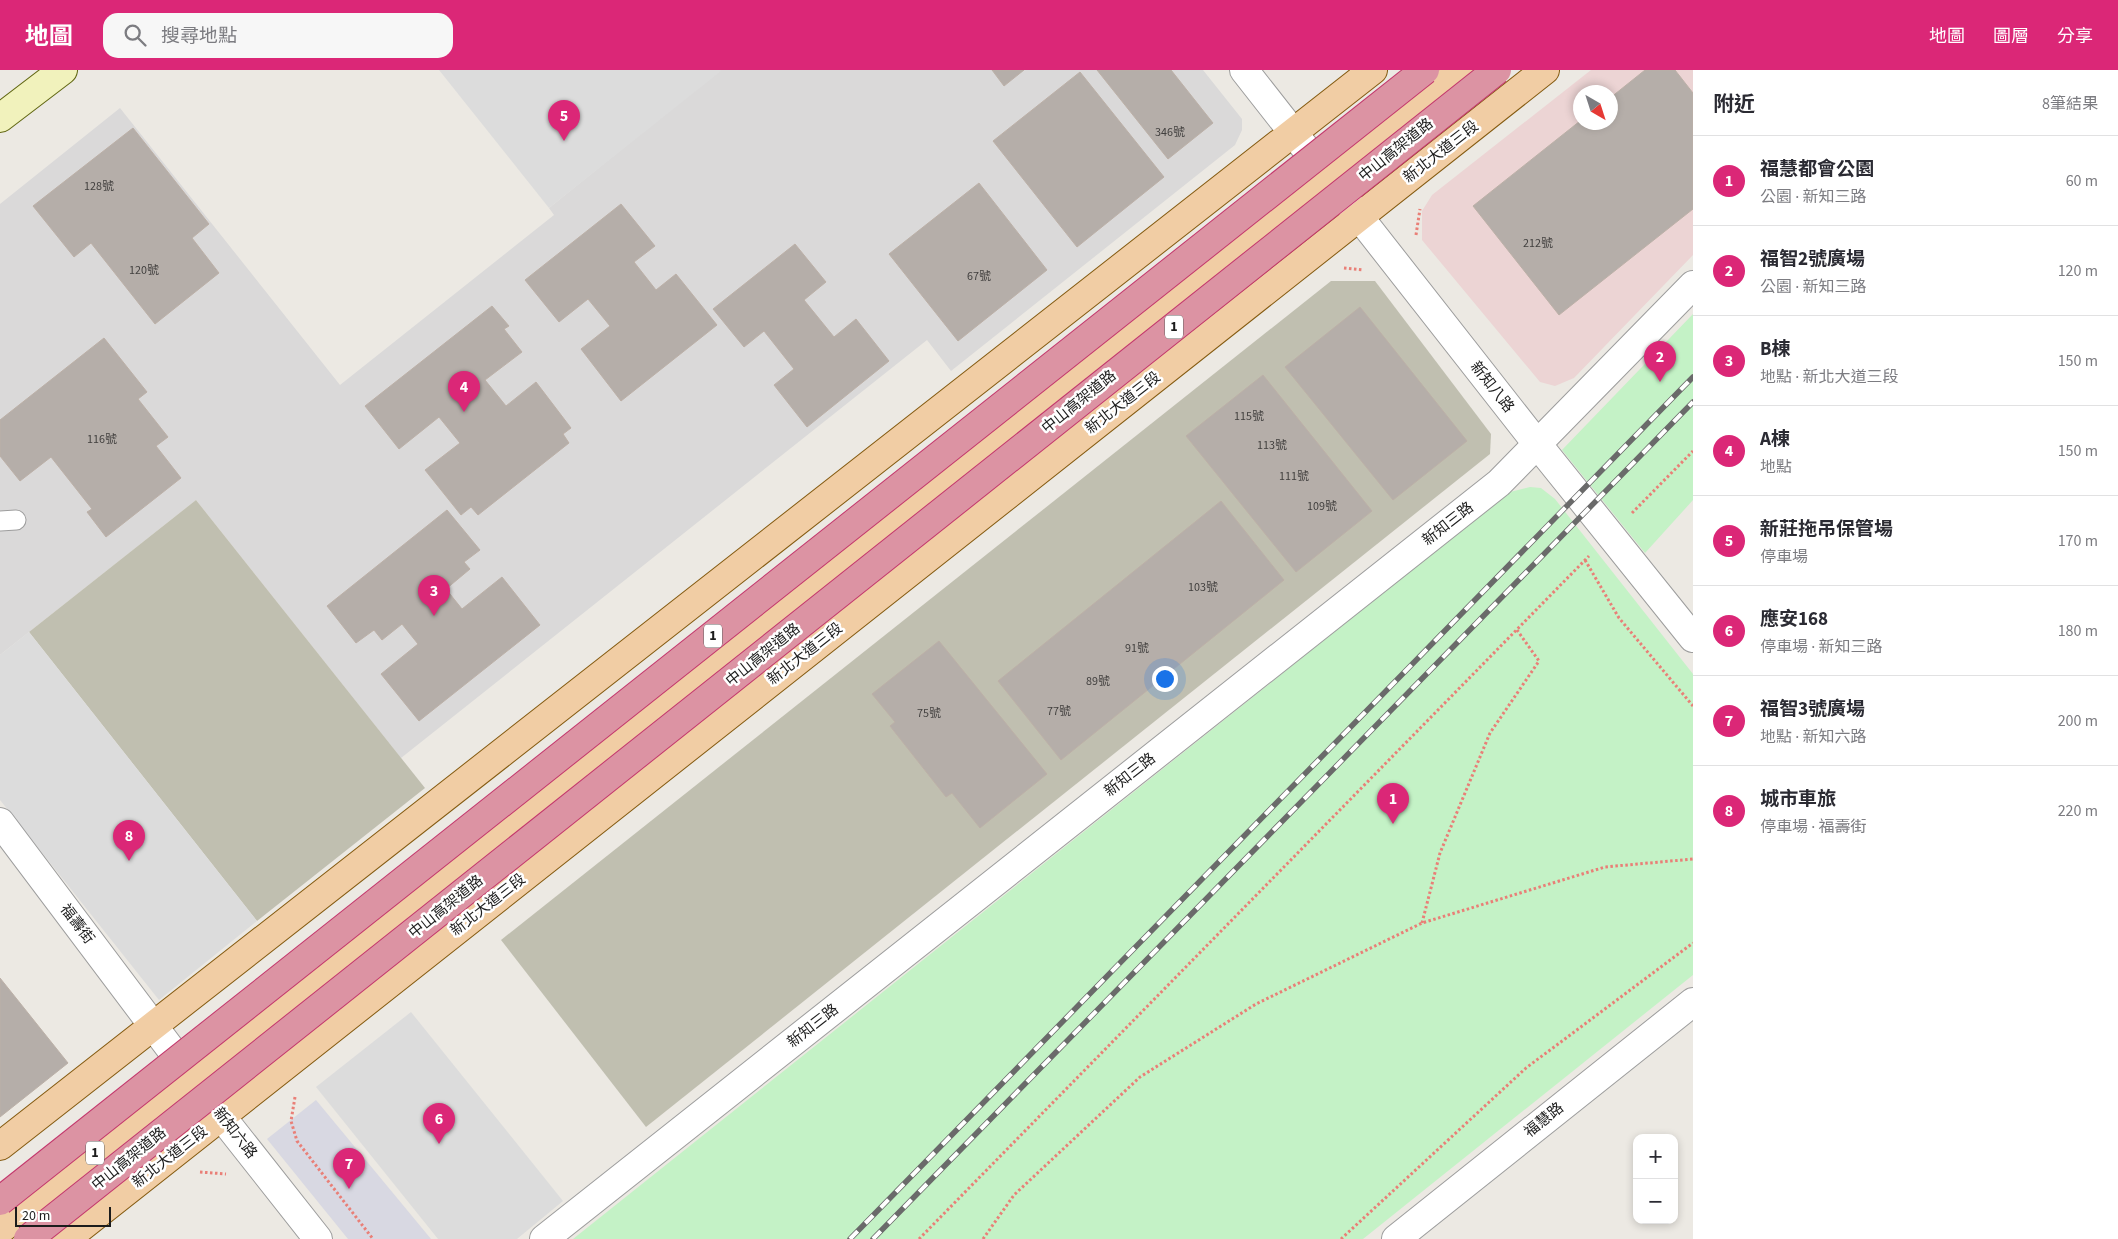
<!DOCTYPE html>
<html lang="zh-TW">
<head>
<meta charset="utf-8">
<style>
	body { margin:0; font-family:"Source Sans 3","Noto Sans TC",sans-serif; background:#f7f7f7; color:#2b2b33 }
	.controls { position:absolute; right:15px; bottom:15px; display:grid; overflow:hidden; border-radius:10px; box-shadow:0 2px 8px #0003 }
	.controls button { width:45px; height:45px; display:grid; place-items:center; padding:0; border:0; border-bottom:1px solid #e1e1e2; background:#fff; color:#2b2b33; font:25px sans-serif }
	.compass { position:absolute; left:1573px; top:15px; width:45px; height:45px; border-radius:50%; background:#fff; box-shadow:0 2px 8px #0003; rotate:141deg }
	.scale { position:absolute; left:15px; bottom:12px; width:96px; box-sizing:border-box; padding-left:5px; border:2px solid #1c1c1c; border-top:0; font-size:14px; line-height:18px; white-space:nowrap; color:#1c1c1c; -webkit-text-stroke:4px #fff; paint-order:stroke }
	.you { position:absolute; left:1164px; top:608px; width:18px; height:18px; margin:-12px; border:4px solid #fff; border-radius:50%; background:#1a73e8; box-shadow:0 0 0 8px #1a73e833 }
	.badge { display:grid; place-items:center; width:32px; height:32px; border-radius:50%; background:#db2777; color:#fff; font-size:16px; font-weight:700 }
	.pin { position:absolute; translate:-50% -41px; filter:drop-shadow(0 1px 2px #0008) }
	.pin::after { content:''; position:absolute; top:26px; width:18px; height:15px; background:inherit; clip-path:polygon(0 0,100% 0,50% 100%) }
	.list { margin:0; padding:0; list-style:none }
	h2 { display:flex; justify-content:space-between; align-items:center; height:65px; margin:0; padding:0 20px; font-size:21px }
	h2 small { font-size:16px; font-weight:400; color:#7c7c81 }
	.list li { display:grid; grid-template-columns:32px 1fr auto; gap:15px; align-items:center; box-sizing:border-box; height:90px; padding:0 20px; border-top:1px solid #e1e1e2 }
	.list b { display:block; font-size:19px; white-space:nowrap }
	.list p { margin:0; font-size:16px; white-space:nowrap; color:#7c7c81 }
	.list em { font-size:16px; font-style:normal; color:#7c7c81 }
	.icon { flex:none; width:28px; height:28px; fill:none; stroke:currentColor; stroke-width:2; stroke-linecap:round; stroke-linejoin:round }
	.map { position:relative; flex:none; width:1693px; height:1169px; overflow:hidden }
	header { display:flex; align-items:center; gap:30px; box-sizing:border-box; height:70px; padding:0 25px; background:#db2777; color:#fff }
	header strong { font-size:24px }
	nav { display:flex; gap:28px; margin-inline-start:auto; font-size:18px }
	.search { width:350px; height:45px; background:#f7f7f7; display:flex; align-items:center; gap:12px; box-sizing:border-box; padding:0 18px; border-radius:15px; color:#7c7c81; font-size:19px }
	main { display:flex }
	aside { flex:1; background:#fff }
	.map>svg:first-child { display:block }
	.residential { fill:#dad9d9 }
	.commercial { fill:#ecd4d4; fill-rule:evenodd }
	.construction { fill:#c0bfb0 }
	.park { fill:#c4f2c6 }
	.parking { fill:#dcdcdc }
	.plaza { fill:#d8d8e2 }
	.building { fill:#b5aea9; stroke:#bcb0a7 }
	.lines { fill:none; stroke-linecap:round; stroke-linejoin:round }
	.lane-casing { stroke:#9d9d9d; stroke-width:21 }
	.street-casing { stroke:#9d9d9d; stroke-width:30 }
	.secondary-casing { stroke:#606611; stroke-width:30 }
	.primary-casing { stroke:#845a10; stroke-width:30 }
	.path { stroke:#e97f77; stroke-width:3; stroke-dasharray:2.5 2.5; stroke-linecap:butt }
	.lane { stroke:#fff; stroke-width:19 }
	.street { stroke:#fff; stroke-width:28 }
	.secondary { stroke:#f1f2bc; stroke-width:28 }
	.primary { stroke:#f1cda4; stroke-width:28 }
	.rail-casing { stroke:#6a6a6a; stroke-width:5.5 }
	.rail { stroke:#fff; stroke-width:4; stroke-dasharray:11; stroke-linecap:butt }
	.highway-bridge-casing { stroke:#c3376c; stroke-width:30; stroke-linecap:butt }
	.highway-bridge { stroke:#dc93a3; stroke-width:28 }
	.labels { text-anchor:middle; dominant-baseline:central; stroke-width:5; stroke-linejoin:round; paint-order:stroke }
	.number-label { font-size:12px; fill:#42403f }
	.shield { fill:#fff; stroke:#606060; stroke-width:1 }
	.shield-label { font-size:14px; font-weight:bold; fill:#1c1c1c }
	.street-label { font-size:15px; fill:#1c1c1c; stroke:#fff }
</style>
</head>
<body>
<header>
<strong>地圖</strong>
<div class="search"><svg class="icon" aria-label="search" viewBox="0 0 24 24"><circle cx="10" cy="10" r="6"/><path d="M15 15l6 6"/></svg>搜尋地點</div>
<nav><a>地圖</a><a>圖層</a><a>分享</a></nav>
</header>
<main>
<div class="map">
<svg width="1693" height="1169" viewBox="0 0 1693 1169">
	<rect width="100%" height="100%" fill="#ece9e3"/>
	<!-- residential -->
	<path class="residential" d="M720,0H1203L1242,49V60L1235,75L951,301L927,270L401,688L196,430L0,585V134L120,38L340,315L554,145L549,138Z"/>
	<!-- commercial -->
	<path class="commercial" d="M1591,0H1693V185L1574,308L1555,316L1540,312L1422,170V141L1432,125ZM1580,22H1610V52H1580Z"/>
	<!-- construction -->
	<g class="construction">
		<path d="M1331,211H1375L1491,364L1490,384L646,1057L501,870Z"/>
		<path d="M196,430L425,718L257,851L29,562Z"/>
	</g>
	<!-- park -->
	<g class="park">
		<path d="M1693,244V430L1645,483L1562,380Z"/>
		<path d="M1530,417L1541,418L1555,429L1693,604V905L1363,1169H573L1510,422Z"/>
	</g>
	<!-- parking -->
	<g class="parking">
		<path d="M439,0H720L721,1L549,138Z"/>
		<path d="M29,562L257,851L159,930L0,730V585Z"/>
		<path d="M411,942L563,1131L517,1169H438L316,1017Z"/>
	</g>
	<!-- plaza -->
	<path class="plaza" d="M316,1030L431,1169H348L267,1069Z"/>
	<!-- building -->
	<g class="building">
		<path d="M992,0H1024L1004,16Z"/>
		<path d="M1097,0H1171L1213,53L1168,89Z"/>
		<path d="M1645,0H1675L1693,23V139L1559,245L1473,136L1580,51L1610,52V28Z"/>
		<path d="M1080,2L1164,107L1077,177L993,71Z"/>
		<path d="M133,58L209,154L192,168L219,203L155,254L91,173L74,187L33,136Z"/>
		<path d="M979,113L1047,200L958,271L889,184Z"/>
		<path d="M621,134L655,176L634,192L656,220L676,204L717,255L621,331L581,279L610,256L588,229L559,252L525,210Z"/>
		<path d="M795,174L826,212L804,230L834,267L856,249L889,291L807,357L774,315L794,299L764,261L744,277L713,239Z"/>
		<path d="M492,236L509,256L504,259L522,282L485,310L506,336L536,312L571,358L563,364L569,373L478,445L471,437L461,445L425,400L460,373L439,347L399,379L365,336Z"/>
		<path d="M1360,237L1467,371L1393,430L1285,297Z"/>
		<path d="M104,268L147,322L138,329L168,367L156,376L181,408L106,467L87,442L92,439L51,387L20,411L0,386V350Z"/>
		<path d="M1263,305L1372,441L1296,502L1186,366Z"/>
		<path d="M1221,431L1284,510L1061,690L998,611Z"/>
		<path d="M447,440L480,480L464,492L470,499L446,519L462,539L502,507L540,555L419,651L381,604L418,574L402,554L382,570L374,560L356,573L327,536Z"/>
		<path d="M939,571L1047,704L980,758L952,723L946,727L890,656L895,652L872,624Z"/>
		<path d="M0,908L68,993L0,1047Z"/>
	</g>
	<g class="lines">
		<!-- lane casing -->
		<g class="lane-casing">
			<path id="lane" d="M0,451L16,450"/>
		</g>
		<!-- street casing -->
		<g class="street-casing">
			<g id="street">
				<path d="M1244,0L1538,375L1693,568"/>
				<path d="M0,752L221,1046L318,1169"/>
				<path d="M544,1169L1499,413L1693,215"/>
				<path d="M1396,1169L1693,932"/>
			</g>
		</g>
		<!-- secondary casing -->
		<g class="secondary-casing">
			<path id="secondary" d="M0,48L63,0"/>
		</g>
		<!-- primary casing -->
		<g class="primary-casing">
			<g id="primary">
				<path d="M0,1076L1373,0"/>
				<path d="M0,1160L191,1005L1462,0"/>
				<path d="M66,1169L1545,0"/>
			</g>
		</g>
		<!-- path -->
		<g class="path">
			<path d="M1416,165L1420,139"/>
			<path d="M1344,198L1363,200"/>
			<path d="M1632,443L1693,381"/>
			<path d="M1585,490L1619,548L1693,636"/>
			<path d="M1422,853L1440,783L1490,663L1539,591L1517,560"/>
			<path d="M295,1027L291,1051L297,1071L373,1169"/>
			<path d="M200,1102L226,1104"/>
			<path d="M919,1169L1589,486"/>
			<path d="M983,1169L1014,1125L1140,1007L1256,934L1422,853L1605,797L1693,789"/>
			<path d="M1341,1169L1526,998L1693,873"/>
		</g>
		<!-- lane -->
		<use href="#lane" class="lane"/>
		<!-- street -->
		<use href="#street" class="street"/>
		<!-- secondary -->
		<use href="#secondary" class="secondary"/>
		<!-- primary -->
		<use href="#primary" class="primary"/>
		<!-- rail casing -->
		<g class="rail-casing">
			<g id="rail">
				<path d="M850,1169L1693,307"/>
				<path d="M873,1169L1693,332"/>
			</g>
		</g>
		<!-- rail -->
		<use href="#rail" class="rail"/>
		<!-- highway-bridge casing -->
		<g class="highway-bridge-casing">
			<g id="highway-bridge">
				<path d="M0,1131L1425,0"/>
				<path d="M28,1169L1497,0"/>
			</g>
		</g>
		<!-- highway-bridge -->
		<use href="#highway-bridge" class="highway-bridge"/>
	</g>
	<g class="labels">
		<!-- number labels -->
		<g class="number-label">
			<text x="1170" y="62">346號</text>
			<text x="99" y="116">128號</text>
			<text x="1538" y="173">212號</text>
			<text x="144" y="200">120號</text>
			<text x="979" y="206">67號</text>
			<text x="1249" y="346">115號</text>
			<text x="102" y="369">116號</text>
			<text x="1272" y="375">113號</text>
			<text x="1294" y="406">111號</text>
			<text x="1322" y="436">109號</text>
			<text x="1203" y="517">103號</text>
			<text x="1137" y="578">91號</text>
			<text x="1098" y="611">89號</text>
			<text x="1059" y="641">77號</text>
			<text x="929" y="643">75號</text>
		</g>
		<!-- shield labels -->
		<g class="shield">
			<rect x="1165" y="245.5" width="18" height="23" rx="4"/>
			<rect x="704" y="554.5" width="18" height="23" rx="4"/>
			<rect x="86" y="1071.5" width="18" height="23" rx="4"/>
		</g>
		<g class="shield-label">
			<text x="1174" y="257">1</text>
			<text x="713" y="566">1</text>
			<text x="95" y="1083">1</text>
		</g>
		<!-- street labels -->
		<g class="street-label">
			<text transform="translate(1396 80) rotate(-39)">中山高架道路</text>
			<text transform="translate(1441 82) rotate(-38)">新北大道三段</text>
			<text transform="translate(1492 317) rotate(52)">新知八路</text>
			<text transform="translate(1079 332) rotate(-39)">中山高架道路</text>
			<text transform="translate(1123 333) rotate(-38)">新北大道三段</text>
			<text transform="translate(1448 454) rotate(-38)">新知三路</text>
			<text transform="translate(805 584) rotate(-38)">新北大道三段</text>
			<text transform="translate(763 585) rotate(-39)">中山高架道路</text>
			<text transform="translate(1130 705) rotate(-38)">新知三路</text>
			<text transform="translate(488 835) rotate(-38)">新北大道三段</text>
			<text transform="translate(446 837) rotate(-39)">中山高架道路</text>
			<text transform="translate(77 854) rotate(53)">福壽街</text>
			<text transform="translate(813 956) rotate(-38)">新知三路</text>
			<text transform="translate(1544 1050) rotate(-39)">福慧路</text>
			<text transform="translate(235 1063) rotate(52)">新知六路</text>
			<text transform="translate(170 1087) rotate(-38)">新北大道三段</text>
			<text transform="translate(129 1089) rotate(-39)">中山高架道路</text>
		</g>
	</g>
</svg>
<div class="controls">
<button>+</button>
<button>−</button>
</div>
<svg class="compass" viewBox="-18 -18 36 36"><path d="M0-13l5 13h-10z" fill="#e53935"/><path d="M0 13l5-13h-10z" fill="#7c7c81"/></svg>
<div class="scale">20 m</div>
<div class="you"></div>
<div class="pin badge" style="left:1393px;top:754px">1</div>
<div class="pin badge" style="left:1660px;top:312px">2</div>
<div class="pin badge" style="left:434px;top:546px">3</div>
<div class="pin badge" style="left:464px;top:342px">4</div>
<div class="pin badge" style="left:564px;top:71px">5</div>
<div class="pin badge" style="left:439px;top:1074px">6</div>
<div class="pin badge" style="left:349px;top:1119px">7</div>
<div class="pin badge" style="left:129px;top:791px">8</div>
</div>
<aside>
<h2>附近<small>8筆結果</small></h2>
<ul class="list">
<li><span class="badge">1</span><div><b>福慧都會公園</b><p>公園 · 新知三路</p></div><em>60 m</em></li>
<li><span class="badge">2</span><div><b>福智2號廣場</b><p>公園 · 新知三路</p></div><em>120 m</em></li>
<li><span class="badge">3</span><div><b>B棟</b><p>地點 · 新北大道三段</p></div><em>150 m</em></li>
<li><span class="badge">4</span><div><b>A棟</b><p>地點</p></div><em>150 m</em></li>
<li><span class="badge">5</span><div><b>新莊拖吊保管場</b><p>停車場</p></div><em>170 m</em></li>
<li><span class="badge">6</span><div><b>應安168</b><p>停車場 · 新知三路</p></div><em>180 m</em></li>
<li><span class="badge">7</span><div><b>福智3號廣場</b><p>地點 · 新知六路</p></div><em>200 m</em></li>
<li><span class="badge">8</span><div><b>城市車旅</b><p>停車場 · 福壽街</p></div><em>220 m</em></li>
</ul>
</aside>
</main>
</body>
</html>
